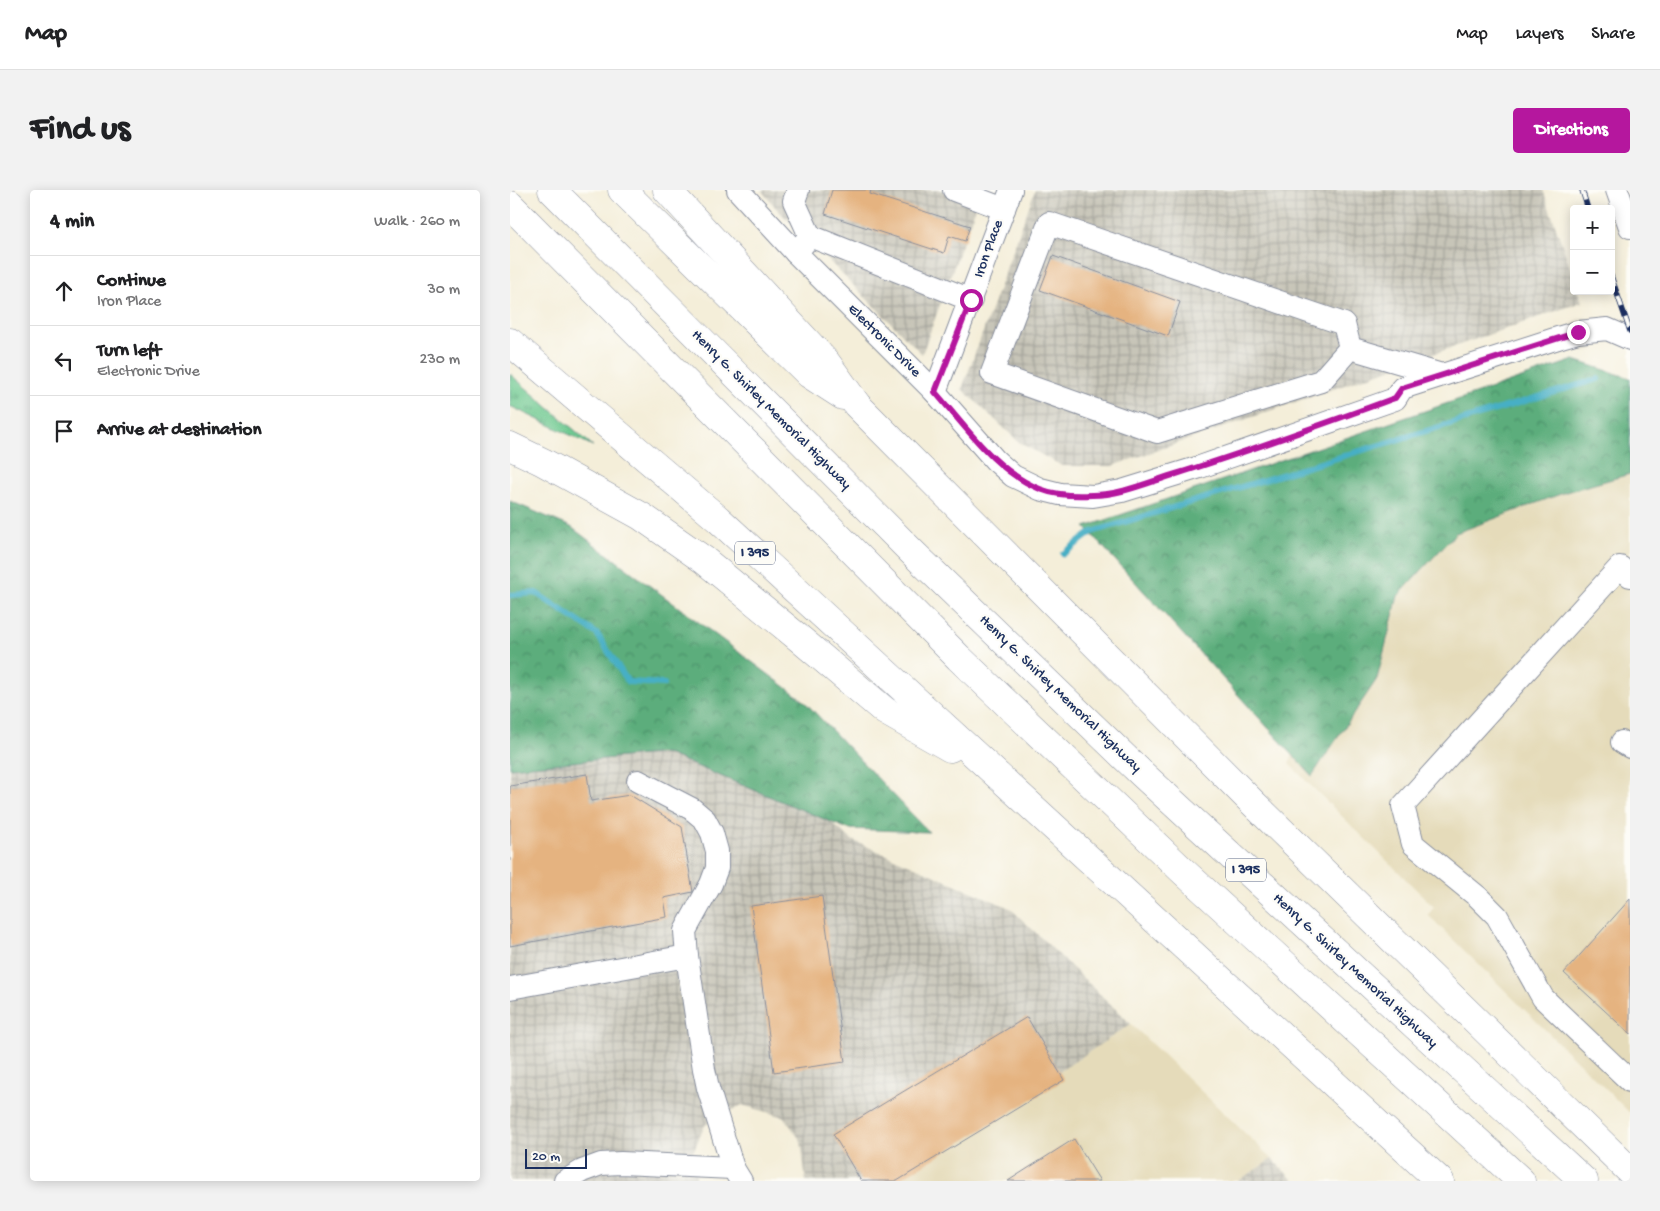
<!DOCTYPE html>
<html lang="en">
<head>
<meta charset="utf-8">
<style>
	body { margin:0; font-family:"Gochi Hand",sans-serif; background:#f2f2f2; color:#202124 }
	.controls { position:absolute; right:15px; top:15px; display:grid; overflow:hidden; border-radius:5px; box-shadow:0 2px 12px #0003 }
	.controls button { width:45px; height:45px; display:grid; place-items:center; padding:0; border:0; border-bottom:1px solid #e0e0e0; background:#fff; color:#202124; font:25px sans-serif }
	.scale { position:absolute; left:15px; bottom:12px; width:62px; box-sizing:border-box; padding-left:5px; border:2px solid #1b2f5e; border-top:0; font-size:14px; line-height:18px; white-space:nowrap; color:#1b2f5e; -webkit-text-stroke:4px #fdfcf7; paint-order:stroke }
	.stop { position:absolute; width:15px; height:15px; margin:-11px; border:4px solid #b5179e; border-radius:50%; background:#fff }
	.stop.end { background:#b5179e; border-color:#fff; box-shadow:0 1px 5px #0008 }
	.list { margin:0; padding:0; list-style:none }
	h2 { display:flex; justify-content:space-between; align-items:center; height:65px; margin:0; padding:0 20px; font-size:21px }
	h2 small { font-size:16px; font-weight:400; color:#757577 }
	.list li { display:grid; grid-template-columns:32px 1fr auto; gap:15px; align-items:center; box-sizing:border-box; height:70px; padding:0 20px; border-top:1px solid #e0e0e0 }
	.list b { display:block; font-size:19px; white-space:nowrap }
	.list p { margin:0; font-size:16px; white-space:nowrap; color:#757577 }
	.list em { font-size:16px; font-style:normal; color:#757577 }
	.icon { flex:none; width:28px; height:28px; fill:none; stroke:currentColor; stroke-width:2; stroke-linecap:round; stroke-linejoin:round }
	.map { position:relative; flex:none; width:1120px; height:991px; overflow:hidden; border-radius:5px }
	header { display:flex; align-items:center; gap:30px; box-sizing:border-box; height:70px; padding:0 25px; background:#fff; border-bottom:1px solid #e0e0e0 }
	header strong { font-size:24px }
	nav { display:flex; gap:28px; margin-inline-start:auto; font-size:18px }
	.intro { display:flex; align-items:center; justify-content:space-between; box-sizing:border-box; height:120px; padding:0 30px }
	h1 { margin:0; font-size:35px }
	.button { padding:12px 22px; border-radius:5px; background:#b5179e; color:#fff; font-size:18px; font-weight:700 }
	main { display:flex; gap:30px; padding:0 30px }
	aside { flex:1; background:#fff; border-radius:5px; box-shadow:0 2px 12px #0003 }
	.map>svg:first-child { display:block }
	.built { fill:#e5dbba }
	.industrial { fill:url(#industrial-grid) }
	.grass { fill:url(#grass-tufts); stroke:#457c78 }
	.forest { fill:url(#forest-crowns); stroke:#3b6e6c }
	.lines { fill:none; stroke-linecap:round; stroke-linejoin:round }
	.stream { stroke:#46afc5; stroke-width:6 }
	.building { fill:#e5b380 }
	.minor-casing { stroke:#888e9c; stroke-width:24 }
	.highway-casing { stroke:#888e9c; stroke-width:29 }
	.minor { stroke:#fff; stroke-width:22 }
	.highway { stroke:#fff; stroke-width:28 }
	.rail-casing { stroke:#1b2f5e; stroke-width:5.5 }
	.rail { stroke:#fdfcf7; stroke-width:4; stroke-dasharray:11; stroke-linecap:butt }
	.route { stroke:#b5179e; stroke-width:6 }
	.labels { text-anchor:middle; dominant-baseline:central; stroke-width:4.5; stroke-linejoin:round; paint-order:stroke }
	.shield { fill:#fdfcf7; stroke:#5f6c8c; stroke-width:1 }
	.shield-label { font-size:14px; font-weight:bold; fill:#1b2f5e }
	.street-label { font-size:15px; fill:#1b2f5e; stroke:#fdfcf7 }
</style>
</head>
<body>
<header>
<strong>Map</strong>
<nav><a>Map</a><a>Layers</a><a>Share</a></nav>
</header>
<div class="intro"><h1>Find us</h1><a class="button">Directions</a></div>
<main>
<aside>
<h2>4 min<small>Walk · 260 m</small></h2>
<ul class="list">
<li><svg class="icon" aria-label="ahead" viewBox="0 0 24 24"><path d="M12 20V5M6 11l6-6 6 6"/></svg><div><b>Continue</b><p>Iron Place</p></div><em>30 m</em></li>
<li><svg class="icon" aria-label="left" viewBox="0 0 24 24"><path d="M17 20v-9H6M10 6l-5 5 5 5"/></svg><div><b>Turn left</b><p>Electronic Drive</p></div><em>230 m</em></li>
<li><svg class="icon" aria-label="arrive" viewBox="0 0 24 24"><path d="M6 21V4h12l-3 4 3 4H6"/></svg><div><b>Arrive at destination</b></div></li>
</ul>
</aside>
<div class="map">
<svg width="1120" height="991" viewBox="0 0 1120 991">
	<defs>
		<pattern id="industrial-grid" width="8" height="8" patternUnits="userSpaceOnUse" patternTransform="scale(1.25)"><rect width="8" height="8" fill="#c7c5b8"/><path d="M0 4h8M4 0v8" fill="none" stroke="#a1a099"/></pattern>
		<pattern id="grass-tufts" width="24" height="20" patternUnits="userSpaceOnUse" patternTransform="scale(1.25)"><rect width="24" height="20" fill="#6fc991"/><path d="M3 7l-1-3M5 7V3M7 7l1-3M15 17l-1-3M17 17v-4M19 17l1-3" fill="none" stroke="#5aa47a"/></pattern>
		<pattern id="forest-crowns" width="20" height="18" patternUnits="userSpaceOnUse" patternTransform="scale(1.25)"><rect width="20" height="18" fill="#5bad7b"/><path d="M2 6a3 3 0 1 1 6 0M12 15a3 3 0 1 1 6 0" fill="none" stroke="#4a8d68"/></pattern>
	</defs>
	<rect width="100%" height="100%" fill="#fdfcf7"/>
	<filter id="ink" filterUnits="userSpaceOnUse"><feTurbulence type="fractalNoise" baseFrequency=".02" numOctaves="2"/><feDisplacementMap in="SourceGraphic" scale="10" xChannelSelector="R" yChannelSelector="G"/><feConvolveMatrix kernelMatrix="1 2 1 2 8 2 1 2 1" color-interpolation-filters="sRGB"/></filter>
	<filter id="wash" filterUnits="userSpaceOnUse"><feTurbulence type="fractalNoise" baseFrequency=".0096" numOctaves="4" result="noise"/><feDisplacementMap in="SourceGraphic" scale="20" xChannelSelector="R" yChannelSelector="G"/><feGaussianBlur stdDeviation="1.12" result="paint"/><feColorMatrix in="noise" values="0 0 0 0 0 0 0 0 0 0 0 0 0 0 0 0 0 1.4 0 .05"/><feComposite in="paint" operator="in"/></filter>
	<g filter="url(#wash)">
		<rect width="100%" height="100%" fill="#f4eed9"/>
		<!-- built -->
		<g class="built">
			<path d="M1072,180L1108,183L1120,189V923L918,725L924,717L779,574L902,235Z"/>
			<path d="M621,834L762,969L728,991H385Z"/>
		</g>
		<!-- industrial -->
		<g class="industrial">
			<path d="M251,0H472L412,164L267,19Z"/>
			<path d="M525,0H1033L1064,89V101H1068L1072,112L602,276H552L510,253L452,199Z"/>
			<path d="M0,416L279,596L342,650L500,718L621,834L385,991H296L291,951L274,927L232,915L195,935L182,964L187,991H0Z"/>
			<path d="M762,969L784,991H728Z"/>
		</g>
		<!-- grass -->
		<path class="grass" d="M0,184L83,256L0,216Z"/>
		<!-- forest -->
		<g class="forest">
			<path d="M1064,170L1120,188V284L1056,302L946,343L888,406L867,489L802,586L575,337Z"/>
			<path d="M0,311L61,337L293,510L419,642L338,639L155,563L0,578Z"/>
		</g>
		<g class="lines">
			<!-- stream -->
			<g class="stream">
				<path d="M553,364L582,342L1088,189"/>
				<path d="M0,405L26,403L87,444L118,492L154,494"/>
			</g>
		</g>
		<g id="blocks">
			<!-- building -->
			<g class="building">
				<path d="M322,0H361L360,4L460,36L455,51L439,46L434,63L315,24Z"/>
				<path d="M543,66L670,112L658,146L530,100Z"/>
				<path d="M77,584L81,611L120,605L172,637L183,702L154,708L157,727L0,756V596Z"/>
				<path d="M312,706L335,872L264,882L241,716Z"/>
				<path d="M1120,709V844L1054,783Z"/>
				<path d="M517,827L554,890L387,991H351L323,944Z"/>
				<path d="M564,949L590,991H498Z"/>
			</g>
		</g>
	</g>
	<g filter="url(#ink)">
		<use href="#blocks" fill-opacity="0" stroke="#888e9c" stroke-width="1"/>
		<g class="lines">
			<!-- minor casing -->
			<g class="minor-casing">
				<g id="minor">
					<path d="M228,0L286,63L425,202L485,270L503,286L530,299L550,304L583,306L612,301L690,277L885,209L892,198L1051,147L1068,142L1097,139L1120,149"/>
					<path d="M288,0L284,11L300,46"/>
					<path d="M444,0L494,19"/>
					<path d="M1107,0L1120,37"/>
					<path d="M286,63L300,46L461,110"/>
					<path d="M840,158L811,191L647,242L482,183L539,33L834,134L840,158L932,185"/>
					<path d="M425,202L501,0"/>
					<path d="M1120,386L1110,377L893,616L903,654L968,707L987,726L1033,808L1120,891"/>
					<path d="M1112,552L1120,557"/>
					<path d="M128,591L182,619L195,630L202,643L207,661V678L201,694L175,741L177,766"/>
					<path d="M0,798L177,766L194,879L198,898L223,978L231,991"/>
					<path d="M55,991L72,981L91,974L111,973L223,978"/>
				</g>
			</g>
			<!-- highway casing -->
			<g class="highway-casing">
				<g id="highway">
					<path d="M42,0L403,363L631,583L1074,991"/>
					<path d="M112,0L299,184L333,206"/>
					<path d="M157,0L316,172L347,215L742,612L1120,981"/>
					<path d="M0,15L449,468L674,682L1011,991"/>
					<path d="M0,152L208,329L930,991"/>
					<path d="M0,256L33,272L131,326L194,370L290,449L375,521L440,558"/>
				</g>
			</g>
			<!-- minor -->
			<use href="#minor" class="minor"/>
			<!-- highway -->
			<use href="#highway" class="highway"/>
			<!-- rail casing -->
			<g class="rail-casing">
				<g id="rail">
					<path d="M1072,0L1078,19"/>
					<path d="M1101,86L1120,141"/>
				</g>
			</g>
			<!-- rail -->
			<use href="#rail" class="rail"/>
		</g>
	</g>
	<g class="lines" filter="url(#ink)">
		<!-- route -->
		<path class="route" d="M461,110L425,202C456,237 485,281 530,299C545,305 565,306 582,305C611,305 639,292 666,284C740,261 813,234 885,208L892,198L1068,142"/>
	</g>
	<g class="labels">
		<!-- shield labels -->
		<g class="shield">
			<rect x="225" y="351.5" width="40" height="23" rx="4"/>
			<rect x="716" y="668.5" width="40" height="23" rx="4"/>
		</g>
		<g class="shield-label">
			<text x="245" y="363">I 395</text>
			<text x="736" y="680">I 395</text>
		</g>
		<!-- street labels -->
		<g class="street-label">
			<text transform="translate(479 59) rotate(-70)">Iron Place</text>
			<text transform="translate(374 151) rotate(45)">Electronic Drive</text>
			<text transform="translate(261 220) rotate(45)">Henry G. Shirley Memorial Highway</text>
			<text transform="translate(550 504) rotate(44)">Henry G. Shirley Memorial Highway</text>
			<text transform="translate(845 781) rotate(43)">Henry G. Shirley Memorial Highway</text>
		</g>
	</g>
</svg>
<div class="controls">
<button>+</button>
<button>−</button>
</div>
<div class="scale">20 m</div>
<div class="stop" style="left:461px;top:110px"></div>
<div class="stop end" style="left:1068px;top:142px"></div>
</div>
</main>
</body>
</html>
